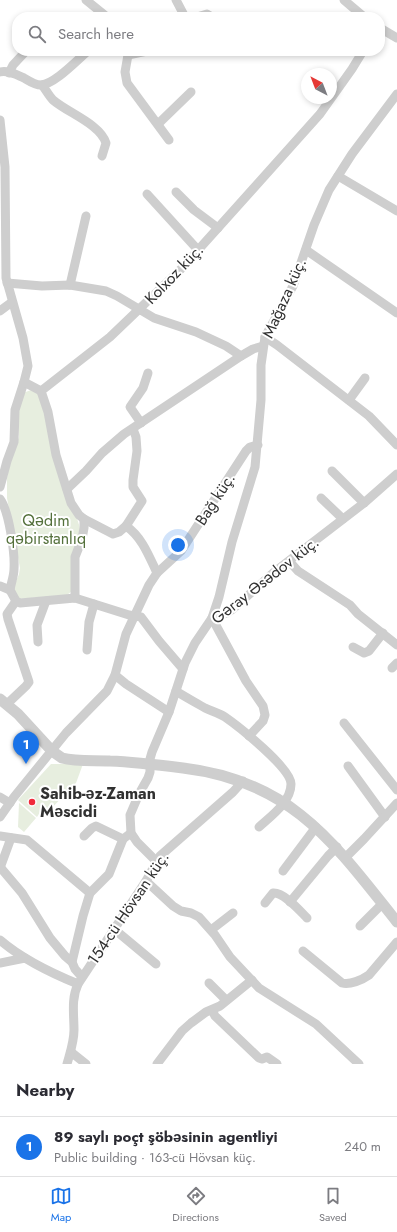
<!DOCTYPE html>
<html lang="en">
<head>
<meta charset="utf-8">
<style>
	body { margin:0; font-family:Jost,sans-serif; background:#f2f2f3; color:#2b2b33 }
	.compass { position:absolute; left:301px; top:68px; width:36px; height:36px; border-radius:50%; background:#fff; box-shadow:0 2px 6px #0003; rotate:318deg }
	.you { position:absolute; left:178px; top:545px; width:14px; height:14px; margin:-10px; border:3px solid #fff; border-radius:50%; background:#1a73e8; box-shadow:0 0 0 6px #1a73e833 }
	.badge { display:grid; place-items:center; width:26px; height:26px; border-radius:50%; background:#1a73e8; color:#fff; font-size:13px; font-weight:700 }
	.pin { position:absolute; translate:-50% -33px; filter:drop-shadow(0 1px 2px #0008) }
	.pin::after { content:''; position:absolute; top:21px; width:14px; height:12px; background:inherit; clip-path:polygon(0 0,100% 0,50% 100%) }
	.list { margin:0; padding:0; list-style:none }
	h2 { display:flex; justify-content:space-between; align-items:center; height:52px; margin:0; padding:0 16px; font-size:17px }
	h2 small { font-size:13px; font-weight:400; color:#7c7c81 }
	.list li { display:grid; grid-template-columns:26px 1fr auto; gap:12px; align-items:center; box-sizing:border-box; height:60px; padding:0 16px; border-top:1px solid #e1e1e2 }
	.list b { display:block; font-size:15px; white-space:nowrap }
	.list p { margin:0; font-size:13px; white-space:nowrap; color:#7c7c81 }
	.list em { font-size:13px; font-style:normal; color:#7c7c81 }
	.icon { flex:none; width:22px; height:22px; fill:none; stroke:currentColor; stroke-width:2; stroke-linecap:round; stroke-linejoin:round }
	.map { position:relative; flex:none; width:397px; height:1064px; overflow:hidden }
	.search { position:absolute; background:#fff; box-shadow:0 2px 6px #0003; left:12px; right:12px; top:12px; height:44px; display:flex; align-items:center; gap:10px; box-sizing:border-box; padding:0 14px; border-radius:16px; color:#7c7c81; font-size:15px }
	.sheet { height:112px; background:#fff }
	nav { display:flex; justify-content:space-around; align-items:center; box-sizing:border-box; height:56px; border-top:1px solid #e1e1e2; background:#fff; font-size:11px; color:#7c7c81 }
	nav a { display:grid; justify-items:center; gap:2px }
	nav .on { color:#1a73e8 }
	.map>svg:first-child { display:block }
	.green { fill:#e7eedf }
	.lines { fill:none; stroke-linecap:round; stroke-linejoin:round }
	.minor { stroke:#cecece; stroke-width:9 }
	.tertiary { stroke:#cecece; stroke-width:11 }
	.poi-dot { fill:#f02b3b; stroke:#fff; stroke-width:1.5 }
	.labels { text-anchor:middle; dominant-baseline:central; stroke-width:4; stroke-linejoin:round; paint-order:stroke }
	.street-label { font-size:16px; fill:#313131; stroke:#fff }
	.park-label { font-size:16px; fill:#54703b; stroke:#fff }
	.poi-label { font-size:16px; font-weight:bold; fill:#313131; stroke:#fff; text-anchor:start }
</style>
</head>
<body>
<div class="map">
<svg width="397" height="1064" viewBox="0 0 397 1064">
	<rect width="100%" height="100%" fill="#fff"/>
	<!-- green -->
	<g class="green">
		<path d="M31,390L38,393L80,528L72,591L67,595L19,599L13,589L19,574L20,568L7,498V478L10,461L19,437L17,409L23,393Z"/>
		<path d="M51,764H83L76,783L43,817L39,814L37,817L18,800Z"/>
		<path d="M19,803L36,818L24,832L18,827Z"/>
	</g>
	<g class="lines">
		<!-- minor -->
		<g class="minor">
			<path d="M86,0L107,17"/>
			<path d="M176,0L185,17"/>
			<path d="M344,0L364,17"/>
			<path d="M197,17L207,14L212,17"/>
			<path d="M380,28L397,38"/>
			<path d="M125,51L128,55L147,51"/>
			<path d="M128,55L125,72L127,83L169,140"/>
			<path d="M0,72C8,70 17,75 24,78C29,81 35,85 41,85C55,84 77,60 88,51"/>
			<path d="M9,73L13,65L26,51"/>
			<path d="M42,85C46,90 49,96 53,100C68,113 100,124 106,143L102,156"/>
			<path d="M0,120L5,167L6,278L23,338L28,366L24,382L15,410L14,442L7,461L0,487"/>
			<path d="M158,124L191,92"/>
			<path d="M338,176L397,211"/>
			<path d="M176,192L194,210L218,228"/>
			<path d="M147,194L198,250"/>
			<path d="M306,250L397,313"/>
			<path d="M7,283L42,286L70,285L106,291L117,296L154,318L196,332L226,346L241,356"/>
			<path d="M70,285L86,216"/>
			<path d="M0,311L12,302"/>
			<path d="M265,337L277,345L369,416L397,445"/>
			<path d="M24,382L41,391"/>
			<path d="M349,400L365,378"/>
			<path d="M141,423L130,407L143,388L148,373"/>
			<path d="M332,471L364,503"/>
			<path d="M67,489L86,471L102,453L124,434L241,356L253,349L263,346"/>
			<path d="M321,498L343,519"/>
			<path d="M0,499C9,511 15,553 14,569C14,576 11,583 10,590L16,601L20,603L75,598L129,615L141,617L159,641L183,669"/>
			<path d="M126,526L142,501L133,487V480L137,451L136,437L133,429"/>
			<path d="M289,561L298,571L350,605L358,614L397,645"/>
			<path d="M157,573L181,551L246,451L250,447L258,445"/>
			<path d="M0,586L10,590"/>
			<path d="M75,598V557L82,539L84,528V519"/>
			<path d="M212,618L227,613L233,609L273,573L364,503L397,474"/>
			<path d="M212,618L246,681L263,706L265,715L263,721L249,736"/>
			<path d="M38,642L37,625L46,601"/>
			<path d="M353,647L364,653L369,651L383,633"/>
			<path d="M87,650L89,622L94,604"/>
			<path d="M392,668L397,663"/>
			<path d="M115,675L126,684L169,712"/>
			<path d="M176,691C185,697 195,702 205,708C211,711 219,713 225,717C238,726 291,768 291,784C291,802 271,816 259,827"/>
			<path d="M7,704L26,686L29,682L8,619L7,614L16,601"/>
			<path d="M344,723L397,790"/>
			<path d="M348,766L385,817"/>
			<path d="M0,797L10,803"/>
			<path d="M0,817L14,797L66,733L107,691L115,675L126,634L149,585L157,573C149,556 142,537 126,526L119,532L113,534L84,519L79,515L71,503L56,455L48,412L41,391L110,337L182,268L320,114L352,69L363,51"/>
			<path d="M0,836L27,840L90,893"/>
			<path d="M84,836L92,828L96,826L123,839"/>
			<path d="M346,857L364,839L397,803"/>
			<path d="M156,861L137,842L131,833L130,815L139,794L148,778L150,772V759L152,752L169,712L185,663L195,643L212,618L219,597L232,542L255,467L261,400V365L265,337L293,286L314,225L329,190L352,154L397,94"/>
			<path d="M0,867L22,893L50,938L65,956L72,962L75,969L82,977"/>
			<path d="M0,868L11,838"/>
			<path d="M283,871L316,827"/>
			<path d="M146,881L173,906L181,911L191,913L199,917L215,935L230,957L259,988L316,1024L359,1064"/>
			<path d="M290,902L328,856L337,847"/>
			<path d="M265,903L273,893C284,892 300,911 307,918"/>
			<path d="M360,926L382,904"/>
			<path d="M114,929L156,964"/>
			<path d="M211,930L233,913"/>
			<path d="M0,940C22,959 51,973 78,984"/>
			<path d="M303,951L342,983C350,985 362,980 369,975L397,942"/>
			<path d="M72,962L83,916L90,893L109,874L123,839L131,833"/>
			<path d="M0,963L25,958"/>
			<path d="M209,983L226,1000"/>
			<path d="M212,1010L215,1016L259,1058L262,1059L267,1057L277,1064"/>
			<path d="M71,1052L86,1064"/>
			<path d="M67,1064C70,1053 74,1042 74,1030C74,1014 71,999 78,984L146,881L160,856L233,792L243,781"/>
			<path d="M157,1064L182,1031L191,1023L206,1012L220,1006L252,980"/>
		</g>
		<!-- tertiary -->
		<path class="tertiary" d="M0,699L18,714L52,751L62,758C77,762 95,760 110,761C135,762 159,765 183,768C292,781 334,843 397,922"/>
	</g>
	<!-- markers -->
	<circle class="poi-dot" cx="32" cy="802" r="4"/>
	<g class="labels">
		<!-- street labels -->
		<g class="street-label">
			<text transform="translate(174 274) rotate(-46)">Kolxoz küç.</text>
			<text transform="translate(284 298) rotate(-66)">Mağaza küç.</text>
			<text transform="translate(215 499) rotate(-57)">Bağ küç.</text>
			<text transform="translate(265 580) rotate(-38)">Gəray Əsədov küç.</text>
			<text transform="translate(128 908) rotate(-56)">154-cü Hövsan küç.</text>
		</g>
		<!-- park labels -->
		<g class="park-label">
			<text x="46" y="520">Qədim<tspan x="46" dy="18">qəbirstanlıq</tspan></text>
		</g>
		<!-- poi labels -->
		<g class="poi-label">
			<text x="40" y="793">Sahib-əz-Zaman<tspan x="40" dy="18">Məscidi</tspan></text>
		</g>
	</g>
</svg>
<svg class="compass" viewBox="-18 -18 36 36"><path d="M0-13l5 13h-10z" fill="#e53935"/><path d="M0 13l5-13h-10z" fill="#7c7c81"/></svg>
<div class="you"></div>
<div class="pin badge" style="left:26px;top:764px">1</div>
<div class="search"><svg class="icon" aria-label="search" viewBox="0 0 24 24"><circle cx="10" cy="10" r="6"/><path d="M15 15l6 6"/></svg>Search here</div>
</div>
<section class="sheet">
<h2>Nearby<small></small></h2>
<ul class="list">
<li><span class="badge">1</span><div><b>89 saylı poçt şöbəsinin agentliyi</b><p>Public building · 163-cü Hövsan küç.</p></div><em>240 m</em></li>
</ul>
</section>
<nav>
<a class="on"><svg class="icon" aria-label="map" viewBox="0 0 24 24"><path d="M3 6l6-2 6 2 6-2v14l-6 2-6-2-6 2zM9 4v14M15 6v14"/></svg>Map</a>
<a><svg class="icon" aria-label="directions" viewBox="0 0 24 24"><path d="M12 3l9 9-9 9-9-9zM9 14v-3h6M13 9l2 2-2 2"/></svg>Directions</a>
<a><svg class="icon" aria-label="saved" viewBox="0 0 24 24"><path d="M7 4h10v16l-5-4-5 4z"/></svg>Saved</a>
</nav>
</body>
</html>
